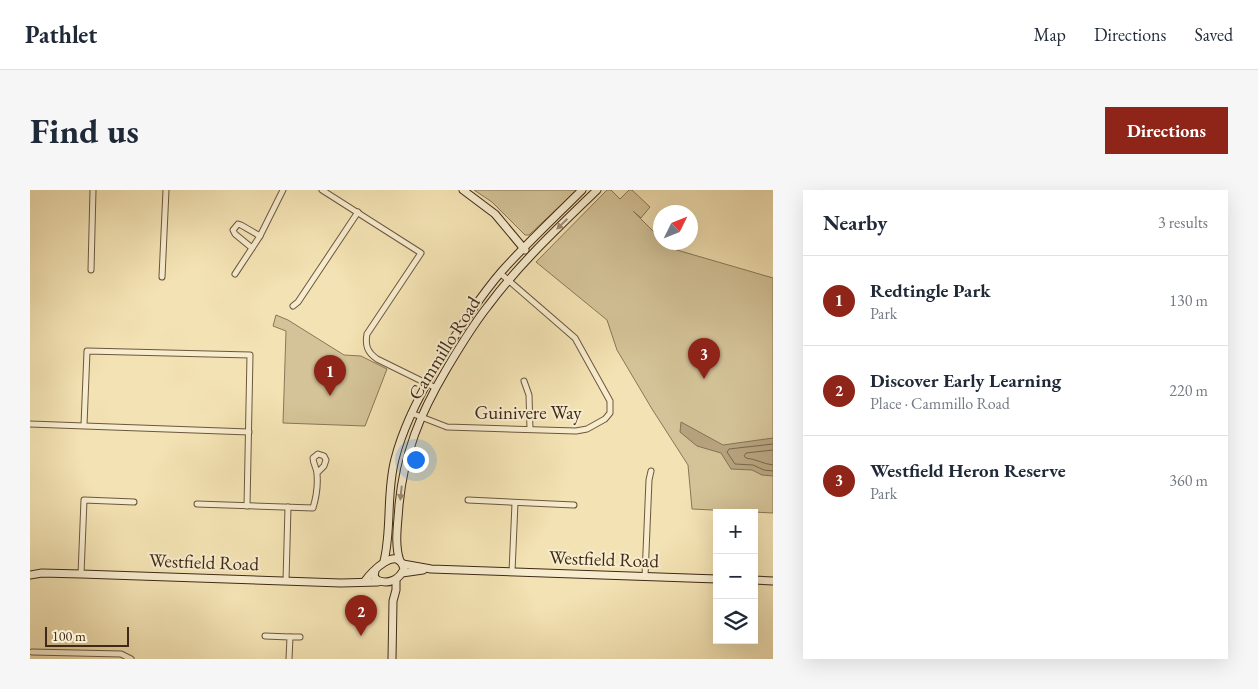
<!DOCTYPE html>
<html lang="en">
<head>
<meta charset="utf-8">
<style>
	body { margin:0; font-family:"EB Garamond",serif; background:#f6f6f7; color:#1f2937 }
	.controls { position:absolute; right:15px; bottom:15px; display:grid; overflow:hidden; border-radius:0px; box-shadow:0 5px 20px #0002 }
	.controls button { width:45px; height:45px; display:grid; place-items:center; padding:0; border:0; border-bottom:1px solid #e0e1e3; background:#fff; color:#1f2937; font:25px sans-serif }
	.compass { position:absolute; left:623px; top:15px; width:45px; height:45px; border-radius:50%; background:#fff; box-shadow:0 5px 20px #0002; rotate:47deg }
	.scale { position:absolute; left:15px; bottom:12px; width:84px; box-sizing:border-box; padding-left:5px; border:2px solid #3f2917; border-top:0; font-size:14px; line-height:18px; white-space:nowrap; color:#3f2917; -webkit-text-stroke:4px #f7ecce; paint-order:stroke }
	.you { position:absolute; left:385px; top:269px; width:18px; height:18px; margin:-12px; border:4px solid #fff; border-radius:50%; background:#1a73e8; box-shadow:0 0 0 8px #1a73e833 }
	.badge { display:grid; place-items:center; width:32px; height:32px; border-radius:50%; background:#8f2418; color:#fff; font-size:16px; font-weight:700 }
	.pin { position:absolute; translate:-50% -41px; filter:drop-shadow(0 1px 2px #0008) }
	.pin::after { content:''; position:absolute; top:26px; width:18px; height:15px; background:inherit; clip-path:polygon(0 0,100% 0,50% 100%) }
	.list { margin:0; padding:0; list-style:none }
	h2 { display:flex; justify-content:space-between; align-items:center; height:65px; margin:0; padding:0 20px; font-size:21px }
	h2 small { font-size:16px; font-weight:400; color:#747a83 }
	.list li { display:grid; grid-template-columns:32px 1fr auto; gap:15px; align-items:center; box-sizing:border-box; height:90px; padding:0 20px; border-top:1px solid #e0e1e3 }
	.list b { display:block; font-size:19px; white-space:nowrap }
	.list p { margin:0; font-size:16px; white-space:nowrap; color:#747a83 }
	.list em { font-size:16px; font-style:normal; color:#747a83 }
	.icon { flex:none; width:28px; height:28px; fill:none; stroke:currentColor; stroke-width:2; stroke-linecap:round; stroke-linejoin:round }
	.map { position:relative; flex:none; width:743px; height:469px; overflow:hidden; border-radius:0px }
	header { display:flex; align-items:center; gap:30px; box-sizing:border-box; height:70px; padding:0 25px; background:#fff; border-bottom:1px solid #e0e1e3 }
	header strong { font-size:24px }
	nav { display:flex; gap:28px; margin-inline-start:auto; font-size:18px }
	.intro { display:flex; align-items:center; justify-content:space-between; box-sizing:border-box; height:120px; padding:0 30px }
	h1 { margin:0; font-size:35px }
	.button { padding:12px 22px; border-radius:0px; background:#8f2418; color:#fff; font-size:18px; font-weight:700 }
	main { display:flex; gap:30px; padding:0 30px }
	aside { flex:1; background:#fff; border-radius:0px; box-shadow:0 5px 20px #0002 }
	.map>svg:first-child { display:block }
	.green { fill:#d4c398; stroke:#8a7658 }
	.water { fill:#b6a37e; stroke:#867255 }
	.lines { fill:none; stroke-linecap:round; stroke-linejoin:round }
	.shore { stroke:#7a664a; stroke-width:1 }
	.street-casing { stroke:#6c573e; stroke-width:7 }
	.secondary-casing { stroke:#3f2917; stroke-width:9 }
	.street { stroke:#f7ecce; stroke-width:5 }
	.secondary { stroke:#f7ecce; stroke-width:7 }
	.oneway { fill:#9b8a72 }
	.labels { text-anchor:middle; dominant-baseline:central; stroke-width:4; stroke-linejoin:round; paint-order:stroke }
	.street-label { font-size:19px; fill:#3f2917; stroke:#f7ecce }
</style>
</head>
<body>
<header>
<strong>Pathlet</strong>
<nav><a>Map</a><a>Directions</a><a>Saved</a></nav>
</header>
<div class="intro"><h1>Find us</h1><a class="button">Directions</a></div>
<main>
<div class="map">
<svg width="743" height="469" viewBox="0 0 743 469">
	<rect width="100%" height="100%" fill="#f3e2b3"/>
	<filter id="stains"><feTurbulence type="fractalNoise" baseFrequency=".004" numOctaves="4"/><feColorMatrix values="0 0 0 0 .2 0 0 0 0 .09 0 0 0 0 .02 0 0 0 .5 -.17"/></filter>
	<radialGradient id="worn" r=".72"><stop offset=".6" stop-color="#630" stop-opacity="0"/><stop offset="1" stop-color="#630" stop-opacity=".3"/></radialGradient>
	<!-- green -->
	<g class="green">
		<path d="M444,0H547L499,45H495L462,12Z"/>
		<path d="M577,0H581L590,9L599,0H602L620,17L611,28L603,21L630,48V52L635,53L640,58L743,88V323L662,319L658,275L622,219L587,160L577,130L506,72Z"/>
		<path d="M246,125L258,130L314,165L331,166L357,179L335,236L253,233L256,141L243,136Z"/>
	</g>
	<!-- water -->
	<path class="water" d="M651,232L693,255L743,248V286L732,285L722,280L701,279L691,263L667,256L650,242Z"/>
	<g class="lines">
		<!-- shore -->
		<g class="shore">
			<path d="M743,254L699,259L697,262L705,274L723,275L734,280L743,281"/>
			<path d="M743,260L716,263L714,266L716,268C726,269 733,274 743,275"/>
		</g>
		<!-- street casing -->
		<g class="street-casing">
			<g id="street">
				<path d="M292,0L391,63L337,144C335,155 337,162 347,169L406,198"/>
				<path d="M222,58L205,44L203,40L208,34L211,35L230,46"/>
				<path d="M61,80L63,0"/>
				<path d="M205,84L230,46L253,0"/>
				<path d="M132,87L136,0"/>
				<path d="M263,116L268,112L328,22"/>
				<path d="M494,191L499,205L500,239"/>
				<path d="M381,223L417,237L546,241L557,239L575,229L580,223V211L545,148L470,83"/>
				<path d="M0,234L219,242"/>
				<path d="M54,235L57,161L220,165L217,316"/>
				<path d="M438,310L544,315"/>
				<path d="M167,314L283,318C286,308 288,295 287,284C287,278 283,274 283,268L288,264L294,266L296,270L294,276L288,282"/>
				<path d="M482,382L485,313"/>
				<path d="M51,384L54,310L104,312"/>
				<path d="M615,386L619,290L621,281"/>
				<path d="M256,391L258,317"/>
				<path d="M235,446L260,447L259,469"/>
				<path d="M260,447H270"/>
				<path d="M2,462L91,464L101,469"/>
			</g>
		</g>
		<!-- secondary casing -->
		<g class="secondary-casing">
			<g id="secondary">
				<path d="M433,0L465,24L495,60"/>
				<path d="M354,371C362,338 356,303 365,269C373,237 388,208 405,179C425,145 446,111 472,81C497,53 525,27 552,0"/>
				<path d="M370,371C364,354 368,333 369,315C374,263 390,224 416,180C429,158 442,136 458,116C490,73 529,37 567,0"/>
				<path d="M373,374L401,379L687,389"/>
				<path d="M372,383L393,380"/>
				<path d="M0,385L12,383L51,384L311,393L348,392"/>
				<path d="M724,390L743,391"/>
				<path d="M335,391C341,382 368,354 374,379C369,390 358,395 347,390L344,386L345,381"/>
				<path d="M362,469L363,411L366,400V390"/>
			</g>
		</g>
		<!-- street -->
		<use href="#street" class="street"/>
		<!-- secondary -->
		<use href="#secondary" class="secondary"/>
	</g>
	<!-- one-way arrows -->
	<defs><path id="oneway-solid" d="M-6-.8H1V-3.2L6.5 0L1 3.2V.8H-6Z" transform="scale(1.25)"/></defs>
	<g class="oneway">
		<use href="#oneway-solid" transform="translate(532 34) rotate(136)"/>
		<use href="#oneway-solid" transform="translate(371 303) rotate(96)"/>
	</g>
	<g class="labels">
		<!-- street labels -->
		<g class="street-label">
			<text transform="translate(414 158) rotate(-58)">Cammillo Road</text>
			<text x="498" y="222">Guinivere Way</text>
			<text transform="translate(574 369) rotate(2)">Westfield Road</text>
			<text transform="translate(174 372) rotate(2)">Westfield Road</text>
		</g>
	</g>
	<rect width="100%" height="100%" filter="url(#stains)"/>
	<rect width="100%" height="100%" fill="url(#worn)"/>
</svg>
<div class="controls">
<button>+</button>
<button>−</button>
<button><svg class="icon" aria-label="layers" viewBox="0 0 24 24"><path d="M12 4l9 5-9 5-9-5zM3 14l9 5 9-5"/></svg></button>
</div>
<svg class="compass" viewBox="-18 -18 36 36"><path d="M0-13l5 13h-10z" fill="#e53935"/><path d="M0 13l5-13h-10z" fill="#747a83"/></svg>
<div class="scale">100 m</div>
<div class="you"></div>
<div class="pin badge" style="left:300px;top:206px">1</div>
<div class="pin badge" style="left:331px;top:446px">2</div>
<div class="pin badge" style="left:674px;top:189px">3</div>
</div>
<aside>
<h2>Nearby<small>3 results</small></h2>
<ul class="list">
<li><span class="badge">1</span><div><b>Redtingle Park</b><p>Park</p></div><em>130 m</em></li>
<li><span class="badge">2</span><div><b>Discover Early Learning</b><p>Place · Cammillo Road</p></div><em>220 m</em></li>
<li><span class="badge">3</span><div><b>Westfield Heron Reserve</b><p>Park</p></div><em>360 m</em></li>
</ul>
</aside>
</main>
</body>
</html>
